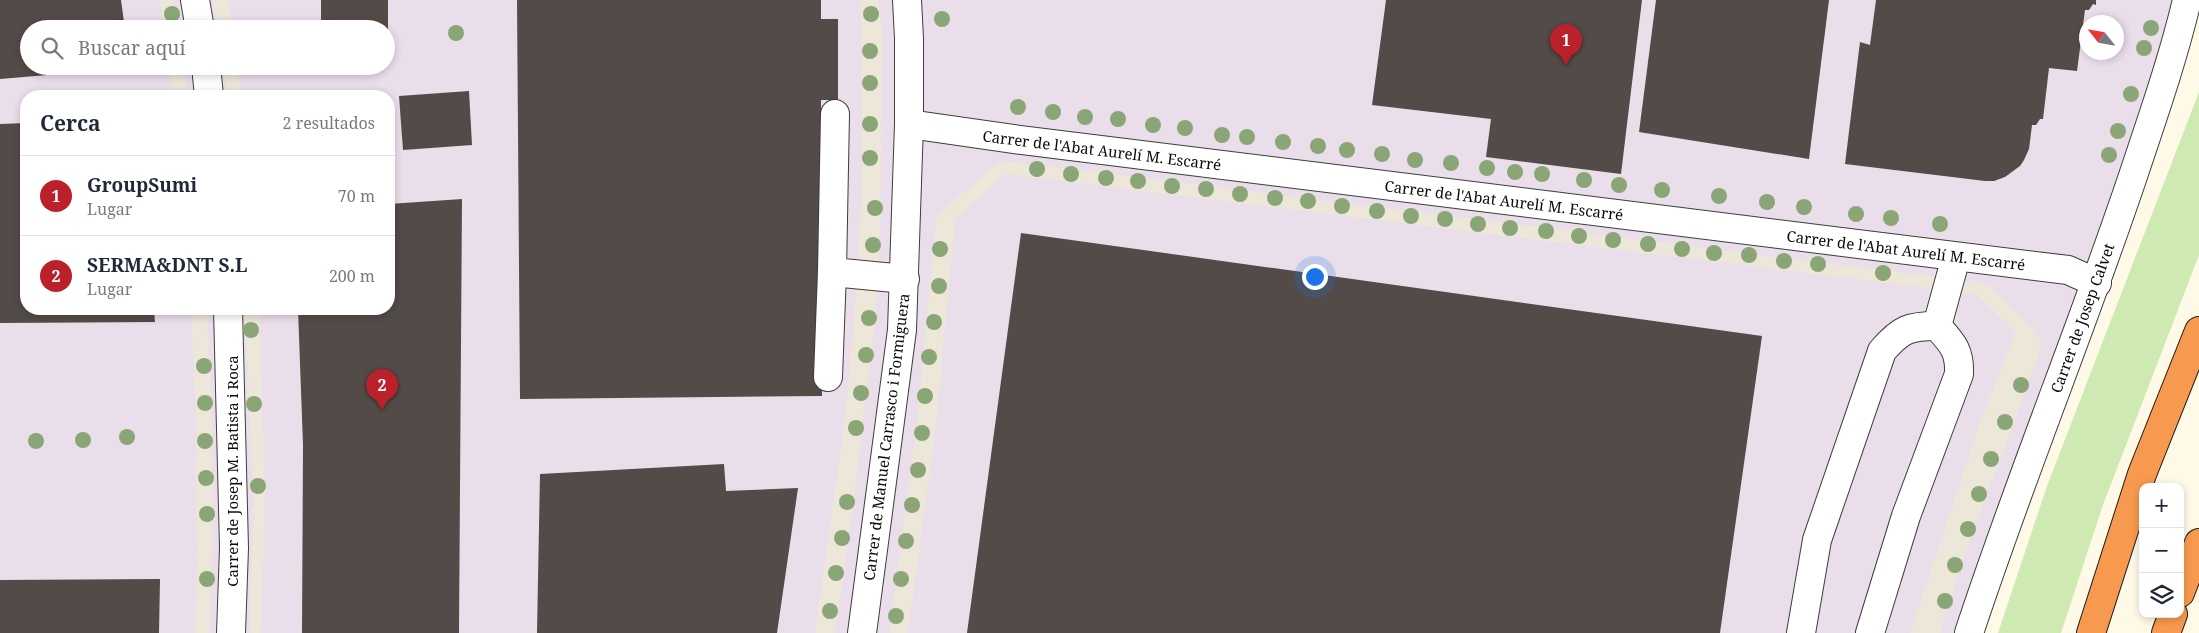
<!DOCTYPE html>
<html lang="es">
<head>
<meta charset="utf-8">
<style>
	body { margin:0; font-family:"Noto Serif",serif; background:#f6f6f7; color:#1f2937 }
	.controls { position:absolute; right:15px; bottom:15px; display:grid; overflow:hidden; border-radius:10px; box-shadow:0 2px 8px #0003 }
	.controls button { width:45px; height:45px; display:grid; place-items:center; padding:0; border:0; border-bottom:1px solid #e0e1e3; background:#fff; color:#1f2937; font:25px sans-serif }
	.compass { position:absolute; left:2079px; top:15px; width:45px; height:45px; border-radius:50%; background:#fff; box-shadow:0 2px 8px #0003; rotate:301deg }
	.you { position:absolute; left:1314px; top:276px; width:18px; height:18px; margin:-12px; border:4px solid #fff; border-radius:50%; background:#1a73e8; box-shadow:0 0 0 8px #1a73e833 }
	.badge { display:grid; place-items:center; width:32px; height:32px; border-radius:50%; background:#bb212a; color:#fff; font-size:16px; font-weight:700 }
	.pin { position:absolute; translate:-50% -41px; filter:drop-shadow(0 1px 2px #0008) }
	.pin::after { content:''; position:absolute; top:26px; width:18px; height:15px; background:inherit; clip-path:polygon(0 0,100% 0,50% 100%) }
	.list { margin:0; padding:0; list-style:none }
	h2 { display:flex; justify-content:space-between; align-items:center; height:65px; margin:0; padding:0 20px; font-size:21px }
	h2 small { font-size:16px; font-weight:400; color:#747a83 }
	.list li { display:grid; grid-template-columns:32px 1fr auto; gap:15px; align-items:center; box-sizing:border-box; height:80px; padding:0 20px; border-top:1px solid #e0e1e3 }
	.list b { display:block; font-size:19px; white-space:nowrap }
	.list p { margin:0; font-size:16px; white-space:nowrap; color:#747a83 }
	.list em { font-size:16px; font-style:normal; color:#747a83 }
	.icon { flex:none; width:28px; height:28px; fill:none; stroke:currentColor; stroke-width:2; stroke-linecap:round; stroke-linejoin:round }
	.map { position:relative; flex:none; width:2199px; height:633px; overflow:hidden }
	.search { position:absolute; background:#fff; box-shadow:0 2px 8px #0003; left:20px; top:20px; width:375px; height:55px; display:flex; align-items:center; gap:12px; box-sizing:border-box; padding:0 18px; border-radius:28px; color:#747a83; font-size:19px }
	.panel { position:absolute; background:#fff; box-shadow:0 2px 8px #0003; left:20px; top:90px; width:375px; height:225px; border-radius:20px }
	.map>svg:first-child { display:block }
	.industrial { fill:#e9deea; fill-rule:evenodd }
	.green { fill:#cfe9b2 }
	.plaza { fill:#ede7d9 }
	.building { fill:#534b47 }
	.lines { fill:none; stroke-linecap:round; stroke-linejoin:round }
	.minor-casing { stroke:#3d3d3d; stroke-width:30 }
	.highway-casing { stroke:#1b1b1b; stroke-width:30 }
	.minor { stroke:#fff; stroke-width:28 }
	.highway { stroke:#f7994e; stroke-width:28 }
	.tree { fill:#8aa677 }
	.labels { text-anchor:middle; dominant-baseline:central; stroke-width:5; stroke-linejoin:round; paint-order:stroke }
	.street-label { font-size:15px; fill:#0a0a0a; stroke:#fff }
</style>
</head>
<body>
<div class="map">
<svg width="2199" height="633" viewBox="0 0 2199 633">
	<rect width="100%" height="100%" fill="#fffae8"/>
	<!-- industrial -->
	<path class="industrial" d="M0,0H2187L1969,633H0ZM2086,22H2116V52H2086ZM29,29H386V66H29ZM26,96H389V309H26Z"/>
	<!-- green -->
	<path class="green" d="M2199,92V255L2103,505L2061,633H1998L2047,486Z"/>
	<!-- plaza -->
	<g class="plaza">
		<path d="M159,0H174L179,29H164Z"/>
		<path d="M213,0H228L232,29H217Z"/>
		<path d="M860,0H879L882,39L880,227L875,317L853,506L835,633H815L845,419L854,326L862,188V49Z"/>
		<path d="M169,66H184L188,96H173Z"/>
		<path d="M223,66H237L241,96H227Z"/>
		<path d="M1006,161L1980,282L1992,288L2032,329L2040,340L2039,355L1967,548L1940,633H1910L1977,431L2016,332L1976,294L1005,174L955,219L936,425L908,633H889L917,421L936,220L942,211L998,163Z"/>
		<path d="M191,309H207L208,334L212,431V549L209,633H195L197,579L196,424Z"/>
		<path d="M245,309H259L265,493L261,633H249L254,503Z"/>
	</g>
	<!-- building -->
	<g class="building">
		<path d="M0,0H121L125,29H29V66H131V68L0,79Z"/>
		<rect x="321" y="0" width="67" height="29"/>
		<path d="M517,0H821V19H838V100H821L822,396L520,399Z"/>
		<path d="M1386,0H1642L1621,174L1486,157L1491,119L1372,105Z"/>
		<path d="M1656,0H1829L1809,159L1639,132Z"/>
		<path d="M1876,0H2096V5L2093,4L2089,10H2085L2077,71L2049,68L2043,119H2040L2036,125H2032L2029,149L2024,160L2020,166L2005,177L1994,181H1985L1845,164L1860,42L1870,45Z"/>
		<rect x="326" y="66" width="14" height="4"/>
		<path d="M469,91L472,145L403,150L399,96Z"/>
		<path d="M26,123V309H154L155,322L0,323V124Z"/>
		<path d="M462,199L459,633H302L303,445L298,309H389V204Z"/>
		<path d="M1021,233L1762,336L1720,633H967Z"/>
		<path d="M724,464L726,491L798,488L777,633H537L540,474Z"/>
		<path d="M160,579L159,633H0V580Z"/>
	</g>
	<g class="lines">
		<!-- minor casing -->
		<g class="minor-casing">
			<g id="minor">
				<path d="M195,0L200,29"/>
				<path d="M206,66L209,96"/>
				<path d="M835,114L832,272L905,279"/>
				<path d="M909,124L1021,140L2068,270L2097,283"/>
				<path d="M228,309L234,548L231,633"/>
				<path d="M1937,326L1956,257"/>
				<path d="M828,377L832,272"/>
				<path d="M862,633L902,330L909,124V38L907,0"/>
				<path d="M1801,633L1817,540L1882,351C1901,329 1909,326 1937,326C1952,343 1960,350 1959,374L1906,516L1870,633"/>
				<path d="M1969,633C2020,478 2082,328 2134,173C2153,116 2173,59 2187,0"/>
			</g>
		</g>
		<!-- highway casing -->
		<g class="highway-casing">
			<g id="highway">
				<path d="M2180,593L2199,543"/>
				<path d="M2091,633L2142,474L2199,331"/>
				<path d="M2166,633L2173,614"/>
			</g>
		</g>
		<!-- minor -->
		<use href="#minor" class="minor"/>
		<!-- highway -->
		<use href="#highway" class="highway"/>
	</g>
	<!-- trees -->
	<g class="tree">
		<circle cx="172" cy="14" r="8"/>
		<circle cx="871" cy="14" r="8"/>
		<circle cx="942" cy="19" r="8"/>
		<circle cx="2151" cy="28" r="8"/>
		<circle cx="456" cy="33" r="8"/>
		<circle cx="2144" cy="48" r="8"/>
		<circle cx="870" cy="51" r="8"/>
		<circle cx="870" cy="83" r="8"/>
		<circle cx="2131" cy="94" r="8"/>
		<circle cx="1018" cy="107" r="8"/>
		<circle cx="1053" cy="112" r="8"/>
		<circle cx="1085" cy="117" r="8"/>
		<circle cx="1118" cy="119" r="8"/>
		<circle cx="870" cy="124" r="8"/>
		<circle cx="1153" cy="125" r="8"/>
		<circle cx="1185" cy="128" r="8"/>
		<circle cx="2118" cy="131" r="8"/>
		<circle cx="1222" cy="135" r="8"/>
		<circle cx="1247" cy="137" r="8"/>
		<circle cx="1283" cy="142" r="8"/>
		<circle cx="1318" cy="146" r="8"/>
		<circle cx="1347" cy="150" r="8"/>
		<circle cx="1382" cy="154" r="8"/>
		<circle cx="2109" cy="155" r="8"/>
		<circle cx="870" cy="158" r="8"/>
		<circle cx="1415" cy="160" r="8"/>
		<circle cx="1451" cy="163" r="8"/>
		<circle cx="1487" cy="168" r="8"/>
		<circle cx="1037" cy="169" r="8"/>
		<circle cx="1515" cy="172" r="8"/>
		<circle cx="1071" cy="174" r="8"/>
		<circle cx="1542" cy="174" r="8"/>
		<circle cx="1106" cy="178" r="8"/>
		<circle cx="1584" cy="180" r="8"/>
		<circle cx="1138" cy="181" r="8"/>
		<circle cx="1619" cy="185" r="8"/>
		<circle cx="1172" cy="186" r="8"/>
		<circle cx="1206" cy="189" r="8"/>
		<circle cx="1662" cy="190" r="8"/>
		<circle cx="1240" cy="194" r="8"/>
		<circle cx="1719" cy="196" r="8"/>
		<circle cx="1275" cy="198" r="8"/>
		<circle cx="1308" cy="201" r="8"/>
		<circle cx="1767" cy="202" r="8"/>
		<circle cx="1342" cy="206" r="8"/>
		<circle cx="1804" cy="207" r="8"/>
		<circle cx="875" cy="208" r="8"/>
		<circle cx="1377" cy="211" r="8"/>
		<circle cx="1856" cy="214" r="8"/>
		<circle cx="1411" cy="216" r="8"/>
		<circle cx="1891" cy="218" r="8"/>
		<circle cx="1445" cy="219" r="8"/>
		<circle cx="1478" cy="224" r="8"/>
		<circle cx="1940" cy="224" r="8"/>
		<circle cx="1510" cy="228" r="8"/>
		<circle cx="1546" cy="231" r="8"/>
		<circle cx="1579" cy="236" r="8"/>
		<circle cx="1613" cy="240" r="8"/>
		<circle cx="1648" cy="244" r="8"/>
		<circle cx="873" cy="245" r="8"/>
		<circle cx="940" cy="249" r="8"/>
		<circle cx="1682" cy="249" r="8"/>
		<circle cx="1714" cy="253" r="8"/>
		<circle cx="1749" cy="255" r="8"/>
		<circle cx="1784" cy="261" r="8"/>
		<circle cx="1818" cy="264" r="8"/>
		<circle cx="1883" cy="273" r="8"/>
		<circle cx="939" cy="286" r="8"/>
		<circle cx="869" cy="318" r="8"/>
		<circle cx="934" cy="322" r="8"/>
		<circle cx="251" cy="330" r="8"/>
		<circle cx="866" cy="355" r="8"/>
		<circle cx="929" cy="357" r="8"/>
		<circle cx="204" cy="366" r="8"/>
		<circle cx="2021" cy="385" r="8"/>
		<circle cx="861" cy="393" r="8"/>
		<circle cx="925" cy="396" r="8"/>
		<circle cx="205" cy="403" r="8"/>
		<circle cx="254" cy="404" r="8"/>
		<circle cx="2005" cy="422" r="8"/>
		<circle cx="856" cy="428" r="8"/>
		<circle cx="922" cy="433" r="8"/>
		<circle cx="127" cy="437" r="8"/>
		<circle cx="83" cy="440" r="8"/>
		<circle cx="36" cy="441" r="8"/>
		<circle cx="205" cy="441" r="8"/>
		<circle cx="1991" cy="459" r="8"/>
		<circle cx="918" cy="470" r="8"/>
		<circle cx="206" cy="478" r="8"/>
		<circle cx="258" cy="486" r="8"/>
		<circle cx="1979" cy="494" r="8"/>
		<circle cx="847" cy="502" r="8"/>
		<circle cx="912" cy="505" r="8"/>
		<circle cx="207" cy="514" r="8"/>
		<circle cx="1968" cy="529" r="8"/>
		<circle cx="842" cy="538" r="8"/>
		<circle cx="906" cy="541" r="8"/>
		<circle cx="1955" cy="565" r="8"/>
		<circle cx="836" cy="573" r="8"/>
		<circle cx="207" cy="579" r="8"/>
		<circle cx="901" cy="579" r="8"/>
		<circle cx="1945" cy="601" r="8"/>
		<circle cx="830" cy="611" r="8"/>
		<circle cx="896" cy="616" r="8"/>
	</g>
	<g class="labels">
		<!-- street labels -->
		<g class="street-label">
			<text transform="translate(1102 150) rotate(7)">Carrer de l'Abat Aurelí M. Escarré</text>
			<text transform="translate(1504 200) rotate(7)">Carrer de l'Abat Aurelí M. Escarré</text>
			<text transform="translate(1906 250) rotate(7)">Carrer de l'Abat Aurelí M. Escarré</text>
			<text transform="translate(2082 318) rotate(-70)">Carrer de Josep Calvet</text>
			<text transform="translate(886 437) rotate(-83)">Carrer de Manuel Carrasco i Formiguera</text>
			<text transform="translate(232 471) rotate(-90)">Carrer de Josep M. Batista i Roca</text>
		</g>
	</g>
</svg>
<div class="controls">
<button>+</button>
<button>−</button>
<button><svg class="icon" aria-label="layers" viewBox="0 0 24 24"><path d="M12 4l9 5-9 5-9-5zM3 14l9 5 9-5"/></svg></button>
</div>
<svg class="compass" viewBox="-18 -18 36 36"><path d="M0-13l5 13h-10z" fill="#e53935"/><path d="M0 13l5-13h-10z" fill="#747a83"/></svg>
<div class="you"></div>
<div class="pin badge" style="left:1566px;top:65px">1</div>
<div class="pin badge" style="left:382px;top:410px">2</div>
<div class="search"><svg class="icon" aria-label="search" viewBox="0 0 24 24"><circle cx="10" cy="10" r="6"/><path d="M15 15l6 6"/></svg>Buscar aquí</div>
<section class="panel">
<h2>Cerca<small>2 resultados</small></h2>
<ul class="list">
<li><span class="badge">1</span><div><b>GroupSumi</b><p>Lugar</p></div><em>70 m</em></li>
<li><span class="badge">2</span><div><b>SERMA&amp;DNT S.L</b><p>Lugar</p></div><em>200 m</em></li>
</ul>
</section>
</div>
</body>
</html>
